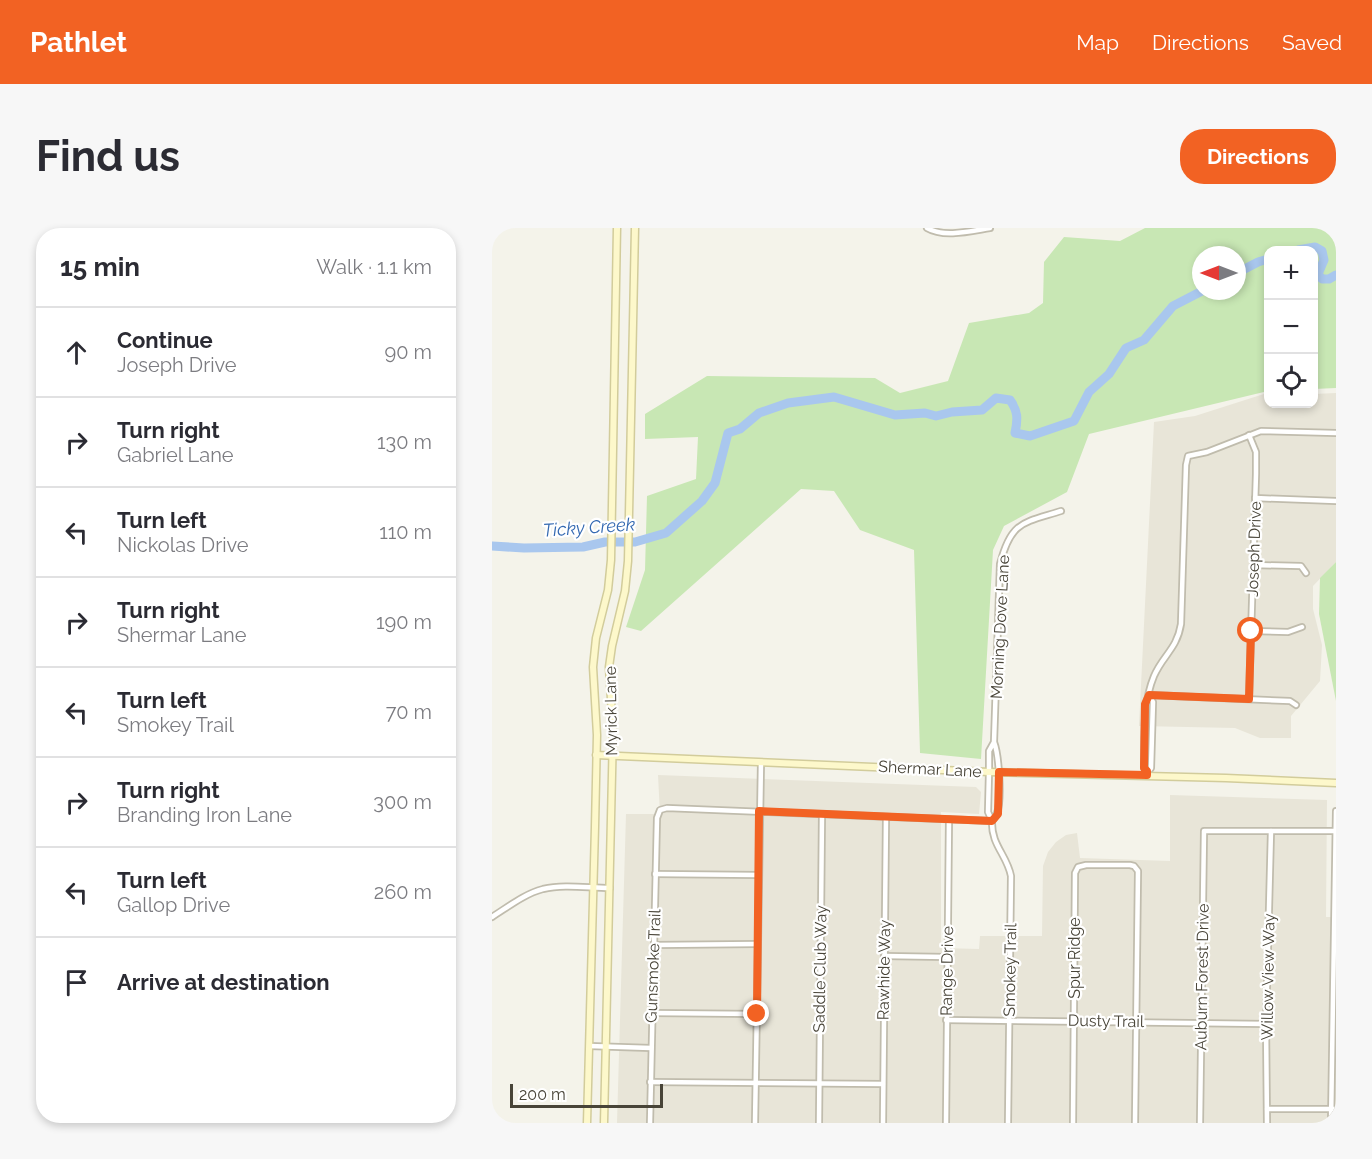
<!DOCTYPE html>
<html lang="en">
<head>
<meta charset="utf-8">
<style>
	body { margin:0; font-family:Raleway,sans-serif; background:#f7f7f7; color:#2b2b33 }
	.controls { position:absolute; right:18px; top:18px; display:grid; overflow:hidden; border-radius:12px; box-shadow:0 3px 9px #0003 }
	.controls button { width:54px; height:54px; display:grid; place-items:center; padding:0; border:0; border-bottom:2px solid #e1e1e2; background:#fff; color:#2b2b33; font:30px sans-serif }
	.compass { position:absolute; left:700px; top:18px; width:54px; height:54px; border-radius:50%; background:#fff; box-shadow:0 3px 9px #0003; rotate:270deg }
	.scale { position:absolute; left:18px; bottom:15px; width:153px; box-sizing:border-box; padding-left:6px; border:3px solid #484438; border-top:0; font-size:16px; line-height:21px; white-space:nowrap; color:#484438; -webkit-text-stroke:4px #fff; paint-order:stroke }
	.stop { position:absolute; width:18px; height:18px; margin:-14px; border:4px solid #f26223; border-radius:50%; background:#fff }
	.stop.end { background:#f26223; border-color:#fff; box-shadow:0 2px 6px #0008 }
	.list { margin:0; padding:0; list-style:none }
	h2 { display:flex; justify-content:space-between; align-items:center; height:78px; margin:0; padding:0 24px; font-size:26px }
	h2 small { font-size:20px; font-weight:400; color:#7c7c81 }
	.list li { display:grid; grid-template-columns:39px 1fr auto; gap:18px; align-items:center; box-sizing:border-box; height:90px; padding:0 24px; border-top:2px solid #e1e1e2 }
	.list b { display:block; font-size:22px; white-space:nowrap }
	.list p { margin:0; font-size:20px; white-space:nowrap; color:#7c7c81 }
	.list em { font-size:20px; font-style:normal; color:#7c7c81 }
	.icon { flex:none; width:33px; height:33px; fill:none; stroke:currentColor; stroke-width:2; stroke-linecap:round; stroke-linejoin:round }
	.map { position:relative; flex:none; width:844px; height:895px; overflow:hidden; border-radius:24px }
	header { display:flex; align-items:center; gap:36px; box-sizing:border-box; height:84px; padding:0 30px; background:#f26223; color:#fff }
	header strong { font-size:28px }
	nav { display:flex; gap:33px; margin-inline-start:auto; font-size:21px }
	.intro { display:flex; align-items:center; justify-content:space-between; box-sizing:border-box; height:144px; padding:0 36px }
	h1 { margin:0; font-size:42px }
	.button { padding:15px 27px; border-radius:24px; background:#f26223; color:#fff; font-size:21px; font-weight:700 }
	main { display:flex; gap:36px; padding:0 36px }
	aside { flex:1; background:#fff; border-radius:24px; box-shadow:0 3px 9px #0003 }
	.map>svg:first-child { display:block }
	.residential { fill:#e8e5d8 }
	.green { fill:#c8e7b4; fill-rule:evenodd }
	.lines { fill:none; stroke-linecap:round; stroke-linejoin:round }
	.river { stroke:#a9c7ee; stroke-width:9 }
	.street-casing { stroke:#c0bcad; stroke-width:8 }
	.secondary-casing { stroke:#d2cc9b; stroke-width:9 }
	.street { stroke:#fff; stroke-width:4.5 }
	.secondary { stroke:#fdf8cb; stroke-width:6 }
	.route { stroke:#f26223; stroke-width:8 }
	.labels { text-anchor:middle; dominant-baseline:central; stroke-width:4.5; stroke-linejoin:round; paint-order:stroke }
	.street-label { font-size:16px; fill:#484438; stroke:#fff }
	.water-label { font-size:18px; font-style:italic; fill:#3469b1; stroke:#fff }
</style>
</head>
<body>
<header>
<strong>Pathlet</strong>
<nav><a>Map</a><a>Directions</a><a>Saved</a></nav>
</header>
<div class="intro"><h1>Find us</h1><a class="button">Directions</a></div>
<main>
<aside>
<h2>15 min<small>Walk · 1.1 km</small></h2>
<ul class="list">
<li><svg class="icon" aria-label="ahead" viewBox="0 0 24 24"><path d="M12 20V5M6 11l6-6 6 6"/></svg><div><b>Continue</b><p>Joseph Drive</p></div><em>90 m</em></li>
<li><svg class="icon" aria-label="right" viewBox="0 0 24 24"><path d="M7 20v-9h11M14 6l5 5-5 5"/></svg><div><b>Turn right</b><p>Gabriel Lane</p></div><em>130 m</em></li>
<li><svg class="icon" aria-label="left" viewBox="0 0 24 24"><path d="M17 20v-9H6M10 6l-5 5 5 5"/></svg><div><b>Turn left</b><p>Nickolas Drive</p></div><em>110 m</em></li>
<li><svg class="icon" aria-label="right" viewBox="0 0 24 24"><path d="M7 20v-9h11M14 6l5 5-5 5"/></svg><div><b>Turn right</b><p>Shermar Lane</p></div><em>190 m</em></li>
<li><svg class="icon" aria-label="left" viewBox="0 0 24 24"><path d="M17 20v-9H6M10 6l-5 5 5 5"/></svg><div><b>Turn left</b><p>Smokey Trail</p></div><em>70 m</em></li>
<li><svg class="icon" aria-label="right" viewBox="0 0 24 24"><path d="M7 20v-9h11M14 6l5 5-5 5"/></svg><div><b>Turn right</b><p>Branding Iron Lane</p></div><em>300 m</em></li>
<li><svg class="icon" aria-label="left" viewBox="0 0 24 24"><path d="M17 20v-9H6M10 6l-5 5 5 5"/></svg><div><b>Turn left</b><p>Gallop Drive</p></div><em>260 m</em></li>
<li><svg class="icon" aria-label="arrive" viewBox="0 0 24 24"><path d="M6 21V4h12l-3 4 3 4H6"/></svg><div><b>Arrive at destination</b></div></li>
</ul>
</aside>
<div class="map">
<svg width="844" height="895" viewBox="0 0 844 895">
	<rect width="100%" height="100%" fill="#f4f3ea"/>
	<!-- residential -->
	<g class="residential">
		<path d="M775,165L776,166V176H822V166L844,165V334L821,358V381L830,417L828,453L799,488V510H768L743,500L647,498L662,194L703,188Z"/>
		<path d="M166,547L484,559L489,564L487,586L449,584V720L487,721L488,708H550L551,638L556,624L564,614L574,607L585,605L588,630L678,633V567L835,572L834,689H844V895H125L134,586H168Z"/>
	</g>
	<!-- green -->
	<g class="green">
		<path d="M653,0H844V160L822,161V22H776V163L597,206L575,264L512,298L501,322L489,531L428,525L422,322L368,302L342,263L309,261L149,403L134,399L153,342L155,268L204,251L206,209L153,211V186L215,148L383,150L408,165L456,153L477,95L537,85L551,75L552,34L572,9L628,13ZM709,27H745V63H709Z"/>
		<path d="M844,334V473L827,386L828,350Z"/>
	</g>
	<g class="lines">
		<!-- river -->
		<g class="river">
			<path d="M806,22L823,19L830,23L832,32L826,46L830,51H837L844,47"/>
			<path d="M745,45L766,34L776,31"/>
			<path d="M0,318L32,320L91,319L113,314H143L174,305L210,273L223,255L236,205L248,201L267,185L296,175L342,169L403,187L433,185L444,188L460,184L490,182L504,170L518,172C526,183 526,191 523,205L538,208L582,193L597,164L617,146L634,120L652,112L681,78L710,63"/>
		</g>
		<!-- street casing -->
		<g class="street-casing">
			<g id="street">
				<path d="M435,0C452,10 479,3 498,0"/>
				<path d="M763,270L844,273"/>
				<path d="M761,337L809,338L814,345"/>
				<path d="M759,403L796,404L810,399"/>
				<path d="M657,467L798,473L804,477"/>
				<path d="M757,471L764,246V224L757,207"/>
				<path d="M502,514L497,523V544L496,584L500,593C501,592 505,586 505,585C510,572 507,527 502,514L508,336C519,293 531,295 569,283"/>
				<path d="M655,543L652,540C653,509 650,477 662,448C671,427 685,421 689,396L694,237L696,228L715,224L769,203L844,205"/>
				<path d="M655,545L659,540L661,474L657,467"/>
				<path d="M163,646L266,647"/>
				<path d="M0,689C16,679 32,666 51,661C72,656 96,660 118,660"/>
				<path d="M162,717L265,716"/>
				<path d="M392,728L455,729"/>
				<path d="M160,785L265,786"/>
				<path d="M454,792L774,796"/>
				<path d="M97,818L159,820"/>
				<path d="M158,854L391,856"/>
				<path d="M775,881H844"/>
				<path d="M158,895L165,590L168,582L175,580L500,593C499,617 515,627 519,648L516,895"/>
				<path d="M263,895L269,534"/>
				<path d="M327,895L330,586"/>
				<path d="M391,895L394,589"/>
				<path d="M454,895L457,591"/>
				<path d="M581,895L583,645L586,639L594,637H638L642,638L646,643L643,895"/>
				<path d="M708,895L712,603H843"/>
				<path d="M775,895L774,796L779,603"/>
				<path d="M839,895L844,583"/>
			</g>
		</g>
		<!-- secondary casing -->
		<g class="secondary-casing">
			<g id="secondary">
				<path d="M104,527L497,544L734,550L844,555"/>
				<path d="M95,895L103,599L105,507L101,439L104,410L116,362L119,332L125,0"/>
				<path d="M112,895L121,503L117,439L120,418L133,363L136,333L143,0"/>
			</g>
		</g>
		<!-- street -->
		<use href="#street" class="street"/>
		<!-- secondary -->
		<use href="#secondary" class="secondary"/>
	</g>
	<g class="lines">
		<!-- route -->
		<path class="route" d="M265,786L267,583L500,593L506,586L507,544L655,547V543L652,540L653,476L657,467L757,471L759,403"/>
	</g>
	<g class="labels">
		<!-- street labels -->
		<g class="street-label">
			<text transform="translate(762 321) rotate(-88)">Joseph Drive</text>
			<text transform="translate(508 399) rotate(-87)">Morning Dove Lane</text>
			<text transform="translate(119 483) rotate(-91)">Myrick Lane</text>
			<text transform="translate(438 541) rotate(3)">Shermar Lane</text>
			<text transform="translate(582 730) rotate(-90)">Spur Ridge</text>
			<text transform="translate(161 738) rotate(-88)">Gunsmoke Trail</text>
			<text transform="translate(328 741) rotate(-89)">Saddle Club Way</text>
			<text transform="translate(392 742) rotate(-89)">Rawhide Way</text>
			<text transform="translate(518 742) rotate(-89)">Smokey Trail</text>
			<text transform="translate(455 743) rotate(-89)">Range Drive</text>
			<text transform="translate(710 749) rotate(-89)">Auburn Forest Drive</text>
			<text transform="translate(776 749) rotate(-89)">Willow View Way</text>
			<text transform="translate(614 793) rotate(1)">Dusty Trail</text>
		</g>
		<!-- water labels -->
		<g class="water-label">
			<text transform="translate(97 299) rotate(-4)">Ticky Creek</text>
		</g>
	</g>
</svg>
<div class="controls">
<button>+</button>
<button>−</button>
<button><svg class="icon" aria-label="locate" viewBox="0 0 24 24"><circle cx="12" cy="12" r="6"/><path d="M12 2v4M12 18v4M2 12h4M18 12h4"/></svg></button>
</div>
<svg class="compass" viewBox="-18 -18 36 36"><path d="M0-13l5 13h-10z" fill="#e53935"/><path d="M0 13l5-13h-10z" fill="#7c7c81"/></svg>
<div class="scale">200 m</div>
<div class="stop" style="left:759px;top:403px"></div>
<div class="stop end" style="left:265px;top:786px"></div>
</div>
</main>
</body>
</html>
